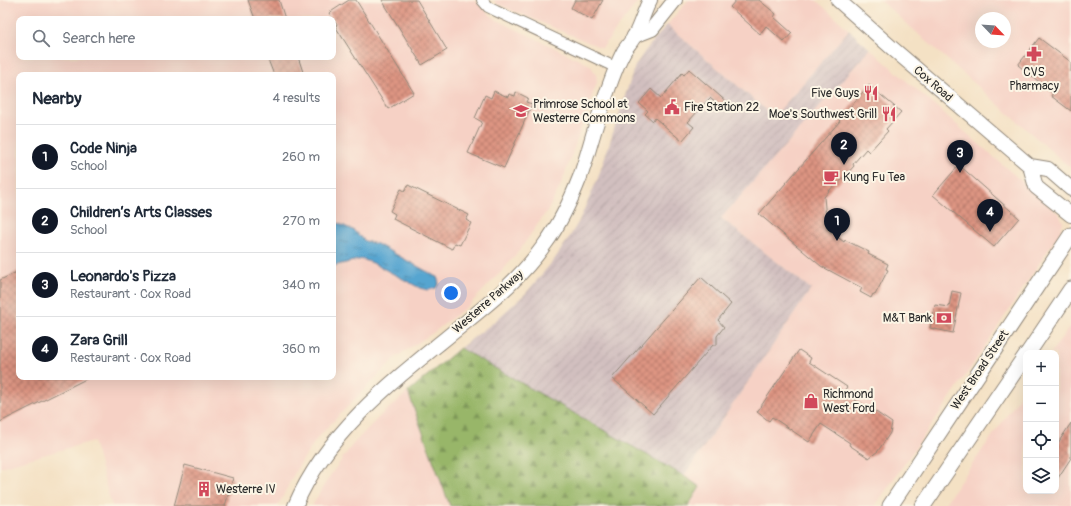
<!DOCTYPE html>
<html lang="en">
<head>
<meta charset="utf-8">
<style>
	body { margin:0; font-family:Pangolin,sans-serif; background:#f2f2f3; color:#1f2937 }
	.controls { position:absolute; right:12px; bottom:12px; display:grid; overflow:hidden; border-radius:8px; box-shadow:0 4px 16px #0002 }
	.controls button { width:36px; height:36px; display:grid; place-items:center; padding:0; border:0; border-bottom:1px solid #e0e1e3; background:#fff; color:#1f2937; font:20px sans-serif }
	.compass { position:absolute; left:975px; top:12px; width:36px; height:36px; border-radius:50%; background:#fff; box-shadow:0 4px 16px #0002; rotate:115deg }
	.you { position:absolute; left:451px; top:293px; width:14px; height:14px; margin:-10px; border:3px solid #fff; border-radius:50%; background:#1a73e8; box-shadow:0 0 0 6px #1a73e833 }
	.badge { display:grid; place-items:center; width:26px; height:26px; border-radius:50%; background:#111827; color:#fff; font-size:13px; font-weight:700 }
	.pin { position:absolute; translate:-50% -33px; filter:drop-shadow(0 1px 2px #0008) }
	.pin::after { content:''; position:absolute; top:21px; width:14px; height:12px; background:inherit; clip-path:polygon(0 0,100% 0,50% 100%) }
	.list { margin:0; padding:0; list-style:none }
	h2 { display:flex; justify-content:space-between; align-items:center; height:52px; margin:0; padding:0 16px; font-size:17px }
	h2 small { font-size:13px; font-weight:400; color:#747a83 }
	.list li { display:grid; grid-template-columns:26px 1fr auto; gap:12px; align-items:center; box-sizing:border-box; height:64px; padding:0 16px; border-top:1px solid #e0e1e3 }
	.list b { display:block; font-size:15px; white-space:nowrap }
	.list p { margin:0; font-size:13px; white-space:nowrap; color:#747a83 }
	.list em { font-size:13px; font-style:normal; color:#747a83 }
	.icon { flex:none; width:22px; height:22px; fill:none; stroke:currentColor; stroke-width:2; stroke-linecap:round; stroke-linejoin:round }
	.map { position:relative; flex:none; width:1071px; height:506px; overflow:hidden }
	.search { position:absolute; background:#fff; box-shadow:0 4px 16px #0002; left:16px; top:16px; width:320px; height:44px; display:flex; align-items:center; gap:10px; box-sizing:border-box; padding:0 14px; border-radius:8px; color:#747a83; font-size:15px }
	.panel { position:absolute; background:#fff; box-shadow:0 4px 16px #0002; left:16px; top:72px; width:320px; height:308px; border-radius:8px }
	.map>svg:first-child { display:block }
	.built { fill:#f6d1c5; fill-rule:evenodd }
	.industrial { fill:url(#industrial-furrows) }
	.forest { fill:url(#forest-firs); stroke:#62704a }
	.water { fill:url(#water-ripples); stroke:#41687e }
	.building { fill:url(#building-cross-hatch) }
	.lines { fill:none; stroke-linecap:round; stroke-linejoin:round }
	.street-casing { stroke:#908678; stroke-width:12 }
	.secondary-casing { stroke:#908678; stroke-width:16 }
	.primary-casing { stroke:#908678; stroke-width:17 }
	.street { stroke:#fff; stroke-width:10 }
	.secondary { stroke:#fff; stroke-width:14 }
	.primary { stroke:#fff; stroke-width:15 }
	.labels { text-anchor:middle; dominant-baseline:central; stroke-width:4; stroke-linejoin:round; paint-order:stroke }
	.poi-label { font-size:12px; fill:#2b2b2b; stroke:#fcf5e5; text-anchor:start }
	.street-label { font-size:12px; fill:#2b2b2b; stroke:#fcf5e5 }
</style>
</head>
<body>
<div class="map">
<svg width="1071" height="506" viewBox="0 0 1071 506">
	<defs>
		<pattern id="industrial-furrows" width="10" height="10" patternUnits="userSpaceOnUse"><rect width="10" height="10" fill="#d1bfbf"/><path d="M-1 1l2-2M0 10L10 0M9 11l2-2" fill="none" stroke="#b4a4a4"/></pattern>
		<pattern id="forest-firs" width="22" height="20" patternUnits="userSpaceOnUse"><rect width="22" height="20" fill="#98b669"/><path d="M5 1l3.5 6h-7zM16 11l3.5 6h-7z" fill="#7c9457"/></pattern>
		<pattern id="water-ripples" width="26" height="14" patternUnits="userSpaceOnUse"><rect width="26" height="14" fill="#57a5d0"/><path d="M2 4q2-2 4 0t4 0M15 11q2-2 4 0t4 0" fill="none" stroke="#4887a9"/></pattern>
		<pattern id="building-cross-hatch" width="8" height="8" patternUnits="userSpaceOnUse"><rect width="8" height="8" fill="#dd9482"/><path d="M0 0l8 8M0 8l8-8" fill="none" stroke="#b3796b"/></pattern>
	</defs>
	<rect width="100%" height="100%" fill="#fcf5e5"/>
	<filter id="ink" filterUnits="userSpaceOnUse"><feTurbulence type="fractalNoise" baseFrequency=".025" numOctaves="2"/><feDisplacementMap in="SourceGraphic" scale="8" xChannelSelector="R" yChannelSelector="G"/><feConvolveMatrix kernelMatrix="1 2 1 2 8 2 1 2 1" color-interpolation-filters="sRGB"/></filter>
	<filter id="wash" filterUnits="userSpaceOnUse"><feTurbulence type="fractalNoise" baseFrequency=".012" numOctaves="4" result="noise"/><feDisplacementMap in="SourceGraphic" scale="16" xChannelSelector="R" yChannelSelector="G"/><feGaussianBlur stdDeviation="0.9" result="paint"/><feColorMatrix in="noise" values="0 0 0 0 0 0 0 0 0 0 0 0 0 0 0 0 0 1.4 0 .05"/><feComposite in="paint" operator="in"/></filter>
	<g filter="url(#wash)">
		<rect width="100%" height="100%" fill="#f4e1c4"/>
		<!-- built -->
		<g class="built">
			<path d="M0,0H474L488,13L497,20L590,65L596,74L597,82L561,185L549,208L519,251L502,271L470,304L434,332L396,357L318,437L296,470L278,506H112L93,441L0,467ZM19,19H333V57H19ZM19,75H333V377H19Z"/>
			<path d="M494,0H639L602,48L497,4Z"/>
			<path d="M688,0H816L849,30L774,117L667,25Z"/>
			<path d="M880,0H1071V166L1067,165ZM981,18H1005V42H981Z"/>
			<path d="M870,49L1059,214L1063,222L1060,232L964,378L875,506H688L700,487L684,476L811,289L721,218Z"/>
			<path d="M1071,325V506H943L1026,388V491H1056V353H1051Z"/>
			<path d="M408,392L450,506H312L327,480L353,444L379,417Z"/>
		</g>
		<!-- industrial -->
		<path class="industrial" d="M667,25L774,117L849,30L870,49L721,218L811,289L684,476L460,348L494,322L526,293L554,260L567,241L579,221L598,178L635,66L645,51Z"/>
		<!-- forest -->
		<path class="forest" d="M460,348L684,476L700,487L688,506H450L408,392Z"/>
		<!-- water -->
		<path class="water" d="M333,221L353,230L365,241L377,244L437,277L439,283L436,288L428,290L420,288L373,263L362,259L333,266Z"/>
		<g id="blocks">
			<!-- building -->
			<g class="building">
				<path d="M248,0H279L285,19H255Z"/>
				<path d="M349,0H356L414,93L388,109L335,26L337,25L329,13Z"/>
				<path d="M382,0H417L447,50L422,65Z"/>
				<path d="M575,0H603L592,20L571,8Z"/>
				<path d="M736,0H759L776,14L774,17L792,33L784,42L766,26L760,34L730,7Z"/>
				<path d="M1039,38L1071,62V111L1051,96L1053,93L1018,65Z"/>
				<path d="M267,57H298L304,75H274Z"/>
				<path d="M689,69L729,104L724,110L710,98L688,122L694,127L682,141L655,118L653,121L645,114L648,111L639,103L651,89L661,98L682,73L684,75Z"/>
				<path d="M869,85L901,112L886,129L888,131L869,152L866,149L853,164L854,166L837,185L835,184L824,197L827,229L844,242L845,240L869,252L868,254L888,264L886,269L888,270L875,295L873,294L871,298L860,292L862,288L821,266L759,214L840,121L839,120Z"/>
				<path d="M494,91L508,97L509,94L515,96L516,92L528,98L526,102L532,104L504,168L468,153L482,122L475,118L485,95L491,98Z"/>
				<path d="M959,165L1019,218L994,247L933,195Z"/>
				<path d="M408,185L469,215L466,220L471,223L460,245L455,243L452,249L393,219L395,214L390,211L401,189L405,191Z"/>
				<path d="M19,271V377H90L0,422V280Z"/>
				<path d="M701,277L731,304L718,320L724,327L717,336V345H713L653,414L612,378Z"/>
				<path d="M952,291L961,293L953,333L930,328L935,305L949,307Z"/>
				<path d="M799,350L811,358L809,362L847,387L843,392L872,411L873,410L892,423L890,433L878,451L869,458L849,445L850,443L821,424L809,442L772,417L769,421L757,412Z"/>
				<path d="M1071,423V458L1056,481V446Z"/>
				<path d="M185,465L233,478L225,506H174Z"/>
			</g>
		</g>
	</g>
	<g filter="url(#ink)">
		<use href="#blocks" fill-opacity="0" stroke="#908678" stroke-width="1"/>
		<g class="lines">
			<!-- street casing -->
			<g class="street-casing">
				<path id="street" d="M482,0L488,7L496,11L617,68"/>
			</g>
			<!-- secondary casing -->
			<g class="secondary-casing">
				<g id="secondary">
					<path d="M838,0L892,48L1030,166L1048,169L1071,189"/>
					<path d="M634,36L652,29L675,0"/>
					<path d="M1030,166L1036,187L1071,215"/>
					<path d="M295,506C328,429 398,377 461,326C493,300 521,278 545,244C560,224 571,200 580,177C588,155 593,132 601,110C607,92 615,67 624,51C628,45 632,41 635,35C641,24 644,11 650,0"/>
				</g>
			</g>
			<!-- primary casing -->
			<g class="primary-casing">
				<g id="primary">
					<path d="M1028,353L1071,289"/>
					<path d="M890,506L1071,235"/>
					<path d="M923,506L1026,355"/>
				</g>
			</g>
			<!-- street -->
			<use href="#street" class="street"/>
			<!-- secondary -->
			<use href="#secondary" class="secondary"/>
			<!-- primary -->
			<use href="#primary" class="primary"/>
		</g>
	</g>
	<!-- icons -->
	<defs>
		<g id="pharmacy-bare" transform="scale(1.2)"><path d="M-2-6h4v4h4v4h-4v4h-4v-4h-4v-4h4Z" fill="#d1495b" stroke="#fcf5e5" stroke-width="2.5" paint-order="stroke"/></g>
		<g id="restaurant-bare" transform="scale(1.2)"><path d="M-5-6h1v4h1v-4h1v4h1v-4h1v5L-1.5 .5V6h-2V.5L-5-1ZM5-6V6H3V1.5H1.5Q1.5-4 5-6Z" fill="#d1495b" stroke="#fcf5e5" stroke-width="2.5" paint-order="stroke"/></g>
		<g id="civic-bare" transform="scale(1.2)"><path d="M-.6-6.5H3V-4.5H.6V-3L4-1V1h2V6H-6V1h2V-1L-.6-3ZM-1.2 2.5V6h2.4V2.5Z" fill="#d1495b" stroke="#fcf5e5" stroke-width="2.5" paint-order="stroke"/></g>
		<g id="school-bare" transform="scale(1.2)"><path d="M0-5L7-2L0 1L-7-2ZM-4 1L0 2.5L4 1V4Q0 6-4 4Z" fill="#d1495b" stroke="#fcf5e5" stroke-width="2.5" paint-order="stroke"/></g>
		<g id="cafe-bare" transform="scale(1.2)"><path d="M-5.5-4.5H6V0H3Q3 3.5 0 3.5H-2.5Q-5.5 3.5-5.5 0ZM3-3.2v2h1.7v-2ZM-6 4.5H4V6H-6Z" fill="#d1495b" stroke="#fcf5e5" stroke-width="2.5" paint-order="stroke"/></g>
		<g id="bank-bare" transform="scale(1.2)"><path d="M-6-4H6V4H-6ZM0-2.3a2.3 2.3 0 1 0 0 4.6a2.3 2.3 0 1 0 0-4.6Z" fill="#d1495b" stroke="#fcf5e5" stroke-width="2.5" paint-order="stroke"/></g>
		<g id="shop-bare" transform="scale(1.2)"><path d="M-5-2.5h2.3a2.7 3.5 0 0 1 5.4 0H5L5.5 6h-11ZM-1.5-2.5h3a1.5 2.3 0 0 0-3 0Z" fill="#d1495b" stroke="#fcf5e5" stroke-width="2.5" paint-order="stroke"/></g>
		<g id="building-bare" transform="scale(1.2)"><path d="M-4-6H4V6H1V3H-1V6H-4ZM-2.5-4.3h1.7v1.8h-1.7ZM.8-4.3h1.7v1.8H.8ZM-2.5-1h1.7V.8h-1.7ZM.8-1h1.7V.8H.8Z" fill="#d1495b" stroke="#fcf5e5" stroke-width="2.5" paint-order="stroke"/></g>
	</defs>
	<g fill-rule="evenodd">
		<use href="#pharmacy-bare" x="1034" y="54"/>
		<use href="#restaurant-bare" x="871" y="93"/>
		<use href="#civic-bare" x="672" y="107"/>
		<use href="#school-bare" x="521" y="111"/>
		<use href="#restaurant-bare" x="889" y="114"/>
		<use href="#cafe-bare" x="831" y="177"/>
		<use href="#bank-bare" x="944" y="318"/>
		<use href="#shop-bare" x="811" y="401"/>
		<use href="#building-bare" x="204" y="489"/>
	</g>
	<g class="labels">
		<!-- poi labels -->
		<g class="poi-label">
			<text x="1034" y="72" text-anchor="middle">CVS<tspan x="1034" dy="14">Pharmacy</tspan></text>
			<text x="859" y="93" text-anchor="end">Five Guys</text>
			<text x="533" y="104">Primrose School at<tspan x="533" dy="14">Westerre Commons</tspan></text>
			<text x="684" y="107">Fire Station 22</text>
			<text x="877" y="114" text-anchor="end">Moe's Southwest Grill</text>
			<text x="843" y="177">Kung Fu Tea</text>
			<text x="932" y="318" text-anchor="end">M&amp;T Bank</text>
			<text x="823" y="394">Richmond<tspan x="823" dy="14">West Ford</tspan></text>
			<text x="216" y="489">Westerre IV</text>
		</g>
		<!-- street labels -->
		<g class="street-label">
			<text transform="translate(933 84) rotate(41)">Cox Road</text>
			<text transform="translate(488 302) rotate(-41)">Westerre Parkway</text>
			<text transform="translate(980 370) rotate(-56)">West Broad Street</text>
		</g>
	</g>
</svg>
<div class="controls">
<button>+</button>
<button>−</button>
<button><svg class="icon" aria-label="locate" viewBox="0 0 24 24"><circle cx="12" cy="12" r="6"/><path d="M12 2v4M12 18v4M2 12h4M18 12h4"/></svg></button>
<button><svg class="icon" aria-label="layers" viewBox="0 0 24 24"><path d="M12 4l9 5-9 5-9-5zM3 14l9 5 9-5"/></svg></button>
</div>
<svg class="compass" viewBox="-18 -18 36 36"><path d="M0-13l5 13h-10z" fill="#e53935"/><path d="M0 13l5-13h-10z" fill="#747a83"/></svg>
<div class="you"></div>
<div class="pin badge" style="left:837px;top:241px">1</div>
<div class="pin badge" style="left:844px;top:165px">2</div>
<div class="pin badge" style="left:960px;top:173px">3</div>
<div class="pin badge" style="left:990px;top:232px">4</div>
<div class="search"><svg class="icon" aria-label="search" viewBox="0 0 24 24"><circle cx="10" cy="10" r="6"/><path d="M15 15l6 6"/></svg>Search here</div>
<section class="panel">
<h2>Nearby<small>4 results</small></h2>
<ul class="list">
<li><span class="badge">1</span><div><b>Code Ninja</b><p>School</p></div><em>260 m</em></li>
<li><span class="badge">2</span><div><b>Children’s Arts Classes</b><p>School</p></div><em>270 m</em></li>
<li><span class="badge">3</span><div><b>Leonardo's Pizza</b><p>Restaurant · Cox Road</p></div><em>340 m</em></li>
<li><span class="badge">4</span><div><b>Zara Grill</b><p>Restaurant · Cox Road</p></div><em>360 m</em></li>
</ul>
</section>
</div>
</body>
</html>
